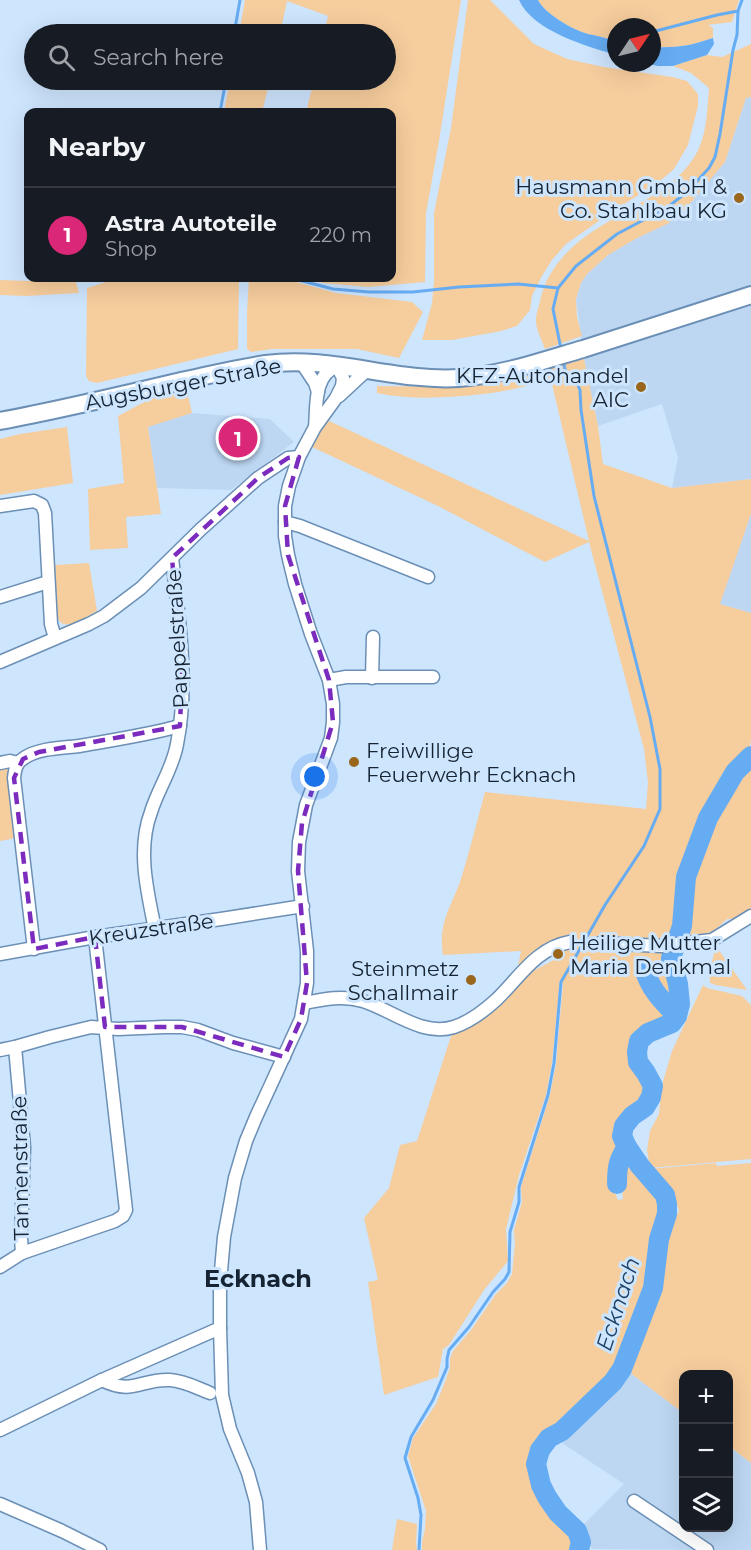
<!DOCTYPE html>
<html lang="en">
<head>
<meta charset="utf-8">
<style>
	body { margin:0; font-family:Montserrat,sans-serif; background:#242831; color:#f1f3f6 }
	.controls { position:absolute; right:18px; bottom:18px; display:grid; overflow:hidden; border-radius:12px; box-shadow:0 6px 24px #0002 }
	.controls button { width:54px; height:54px; display:grid; place-items:center; padding:0; border:0; border-bottom:2px solid #363941; background:#171b24; color:#f1f3f6; font:30px sans-serif }
	.compass { position:absolute; left:607px; top:18px; width:54px; height:54px; border-radius:50%; background:#171b24; box-shadow:0 6px 24px #0002; rotate:55deg }
	.you { position:absolute; left:315px; top:777px; width:21px; height:21px; margin:-15px; border:4px solid #fff; border-radius:50%; background:#1a73e8; box-shadow:0 0 0 9px #1a73e833 }
	.badge { display:grid; place-items:center; width:39px; height:39px; border-radius:50%; background:#db2777; color:#fff; font-size:20px; font-weight:700 }
	.pin { position:absolute; translate:-50% -50%; border:3px solid #fff; box-shadow:0 2px 6px #0006 }
	.list { margin:0; padding:0; list-style:none }
	h2 { display:flex; justify-content:space-between; align-items:center; height:78px; margin:0; padding:0 24px; font-size:26px }
	h2 small { font-size:20px; font-weight:400; color:#9ea1a6 }
	.list li { display:grid; grid-template-columns:39px 1fr auto; gap:18px; align-items:center; box-sizing:border-box; height:96px; padding:0 24px; border-top:2px solid #363941 }
	.list b { display:block; font-size:22px; white-space:nowrap }
	.list p { margin:0; font-size:20px; white-space:nowrap; color:#9ea1a6 }
	.list em { font-size:20px; font-style:normal; color:#9ea1a6 }
	.icon { flex:none; width:33px; height:33px; fill:none; stroke:currentColor; stroke-width:2; stroke-linecap:round; stroke-linejoin:round }
	.map { position:relative; flex:none; width:751px; height:1550px; overflow:hidden }
	.search { position:absolute; background:#171b24; box-shadow:0 6px 24px #0002; left:24px; top:24px; width:372px; height:66px; display:flex; align-items:center; gap:15px; box-sizing:border-box; padding:0 21px; border-radius:33px; color:#9ea1a6; font-size:22px }
	.panel { position:absolute; background:#171b24; box-shadow:0 6px 24px #0002; left:24px; top:108px; width:372px; height:174px; border-radius:12px }
	.map>svg:first-child { display:block }
	.built { fill:#bdd7f3 }
	.green { fill:#f6cd9d }
	.water { fill:#66acf3 }
	.lines { fill:none; stroke-linecap:round; stroke-linejoin:round }
	.stream { stroke:#66acf3; stroke-width:3 }
	.river { stroke:#66acf3; stroke-width:20 }
	.street-casing { stroke:#6b8fb5; stroke-width:15 }
	.secondary-casing { stroke:#6b8fb5; stroke-width:20 }
	.street { stroke:#fff; stroke-width:12 }
	.secondary { stroke:#fff; stroke-width:16 }
	.marked { fill:none; stroke:#7b2cbf; stroke-width:4.5; stroke-dasharray:12 8; stroke-linejoin:round }
	.poi-dot { fill:#9a661c; stroke:#cee5fe; stroke-width:2 }
	.labels { text-anchor:middle; dominant-baseline:central; stroke-width:6; stroke-linejoin:round; paint-order:stroke }
	.poi-label { font-size:21px; fill:#152332; stroke:#cee5fe; text-anchor:end }
	.street-label { font-size:21px; fill:#152332; stroke:#cee5fe }
	.water-label { font-size:22px; font-style:italic; fill:#1f4367; stroke:#cee5fe }
	.quarter-label { font-size:24px; font-weight:bold; fill:#152332; stroke:#cee5fe }
</style>
</head>
<body>
<div class="map">
<svg width="751" height="1550" viewBox="0 0 751 1550">
	<rect width="100%" height="100%" fill="#cee5fe"/>
	<!-- built -->
	<g class="built">
		<path d="M751,97V479L672,488L678,458L662,404L598,426L584,359L576,299L581,283L587,274L608,255L637,238L667,224L682,213L725,162L746,98Z"/>
		<path d="M192,413L270,419L294,442L231,490L157,488L148,426Z"/>
		<path d="M751,514V613L719,604Z"/>
		<path d="M629,1372L683,1413L684,1528H728L729,1447L751,1463V1550H715L705,1543L700,1550L592,1549L580,1528L624,1484L562,1443Z"/>
	</g>
	<!-- green -->
	<g class="green">
		<path d="M245,0H461L439,141L426,213L425,282L368,287L323,283L303,278H392V112H306L314,80H386V34H324L328,16L287,1L280,34H239Z"/>
		<path d="M468,0H490L534,44L567,59L604,67L672,77L687,81L698,94V106L688,145L674,169L659,182L613,211L566,244L552,260L542,276L532,296L530,310L517,326L501,331L452,340H422L432,303L434,282V213L451,128Z"/>
		<path d="M538,0H739L732,22L708,25L713,28V38C689,46 678,48 652,47V27H616V41C607,38 598,36 588,34C573,30 545,14 538,0Z"/>
		<path d="M751,44V97L746,98L725,162L682,213L667,224L637,238L608,255L587,274L581,283L576,299L577,317L582,336L545,349C542,340 535,328 536,319C536,313 539,307 540,301C552,246 606,224 649,198C666,187 682,176 693,159C707,139 707,112 709,88L691,73L673,66L707,55L722,57Z"/>
		<path d="M230,80H270L262,112H224Z"/>
		<path d="M58,278H67L76,282L79,293L26,296L0,295V280L29,281Z"/>
		<path d="M119,278H239L238,349L97,383L89,381L86,376L87,288Z"/>
		<path d="M249,278H282L336,293L412,302L423,312L399,358L357,349H272L251,352L247,349V313Z"/>
		<path d="M584,359L598,426L603,464L672,488L751,479V514L720,604L751,613V739L750,746H751V909L734,919H727L715,930L666,950C665,967 673,983 676,1000L670,1005L651,977L648,962L644,958L640,963C641,972 641,984 647,992C657,1002 664,1004 669,1019C657,1029 643,1021 634,1040C617,1071 654,1072 648,1093C646,1102 639,1105 632,1109C624,1115 616,1126 616,1137C617,1141 620,1146 621,1150C619,1154 615,1159 613,1164C609,1175 613,1189 618,1200L623,1199L621,1175L624,1161L629,1159L661,1197L662,1211L654,1236H651V1264L646,1291L618,1368L608,1381L577,1409L560,1426L545,1436L537,1447L533,1465L537,1487L543,1500L554,1517L572,1535L575,1543L574,1550H422V1542L425,1529L426,1511L408,1456L413,1438L436,1404L445,1382L450,1368V1359L453,1351L471,1330L496,1294L507,1283L512,1274L515,1244L514,1230L522,1202L521,1187L550,1095L556,1064L563,984L560,979L552,1063L546,1095L519,1175L506,1229L508,1261L484,1290L449,1345L443,1349L438,1377L384,1395L368,1282L378,1280L364,1218L389,1188L400,1145L417,1141L451,1036L469,1025L525,975L554,960L561,949L517,971L521,951L443,955C438,922 451,908 461,879C470,850 477,821 485,792L646,809L648,782L644,749L589,542L545,562L438,506L312,447L327,420L589,541L551,380C529,385 506,392 483,394C449,398 410,400 377,393V386L460,387L515,378Z"/>
		<path d="M187,391L192,413L148,427L161,514L126,517L128,548L90,550L88,489L124,483L118,416L150,399Z"/>
		<path d="M67,427L73,483L0,495V439L20,434Z"/>
		<path d="M89,563L97,611C90,615 72,627 64,624C60,623 59,620 57,617L55,565Z"/>
		<path d="M0,767H4L8,770L10,777L16,838L0,841Z"/>
		<path d="M716,946L747,990L715,985L710,983L709,973Z"/>
		<path d="M703,985L707,988L742,996L751,1005V1159L650,1168L647,1150L650,1131L659,1114L662,1085L672,1051Z"/>
		<path d="M716,1163L717,1166L751,1163V1463L729,1446L728,1374H684L683,1413L629,1372L659,1288L664,1239L679,1211L677,1205L650,1169Z"/>
		<path d="M397,1519L417,1524L416,1542L417,1550H392Z"/>
	</g>
	<!-- water -->
	<g class="water">
		<path d="M519,0H538C545,14 573,30 588,34C598,36 607,38 616,41V55C586,46 533,31 519,0Z"/>
		<path d="M713,38L714,44L707,55L673,66H658L644,63H652V47C678,48 689,46 713,38Z"/>
	</g>
	<g class="lines">
		<!-- stream -->
		<g class="stream">
			<path d="M652,32L717,15L738,11"/>
			<path d="M234,34L240,0"/>
			<path d="M220,112L226,80"/>
			<path d="M291,278L333,289L369,292H413L459,287L518,284L558,288"/>
			<path d="M561,349L553,309L558,288L576,266L617,234L668,207L688,191L709,168L715,157L720,134L733,50L737,35L738,11L742,0"/>
			<path d="M419,1550L421,1515L418,1498L405,1458L411,1437L433,1400L447,1367V1359L449,1350L469,1327L493,1292L505,1279L509,1272L510,1232L519,1202V1187L548,1095L554,1063L561,982L605,905L644,846L660,809V769L650,717L594,496L581,410L580,390L576,381L570,376L565,369L563,361"/>
		</g>
		<!-- river -->
		<g class="river">
			<path d="M644,967C648,987 663,1002 677,1016"/>
			<path d="M617,1184C617,1168 618,1160 627,1147"/>
			<path d="M579,1550L581,1542L577,1531L558,1513L547,1497L541,1485L536,1464L540,1450L549,1438L562,1431L613,1382L622,1369L653,1288L659,1239L667,1214V1204L665,1195L640,1166L627,1147L622,1136L624,1126L632,1116L645,1107L651,1097L653,1086L646,1073L638,1062L637,1052L639,1041L648,1033L672,1023L677,1016L680,1004L678,984L671,958L682,926L686,877L708,818L735,772L751,756"/>
		</g>
		<!-- street casing -->
		<g class="street-casing">
			<g id="street">
				<path d="M301,362L315,383L318,392"/>
				<path d="M339,396L367,370"/>
				<path d="M0,506L34,501L42,505L45,513L51,624L55,638"/>
				<path d="M285,522L300,526L428,577"/>
				<path d="M0,597L48,582"/>
				<path d="M0,662L89,624L104,616L141,588L200,530L258,478L288,458L299,457"/>
				<path d="M372,678L373,637"/>
				<path d="M329,680L346,677H433"/>
				<path d="M0,763L10,761L18,763"/>
				<path d="M155,929C147,891 137,849 151,812C158,789 173,768 177,744C189,685 179,618 172,558"/>
				<path d="M600,943L661,946L712,940L751,916"/>
				<path d="M34,949L14,778C15,769 16,763 24,758C39,748 62,748 79,746C113,740 147,735 180,726"/>
				<path d="M0,954L95,937L221,919L303,906"/>
				<path d="M304,1003C324,999 343,995 363,1001C392,1010 422,1037 454,1027C469,1022 484,1011 496,1000C519,978 536,948 570,942"/>
				<path d="M15,1047L24,1147L21,1238L22,1253"/>
				<path d="M0,1050L15,1047L50,1037L91,1027L118,1029L164,1027H182L198,1030L233,1043L284,1057"/>
				<path d="M0,1267L22,1253L115,1221L123,1216L126,1210L95,937"/>
				<path d="M102,1380C133,1396 142,1378 170,1380C185,1381 197,1388 210,1393"/>
				<path d="M0,1430L102,1380L220,1328"/>
				<path d="M634,1501L707,1550"/>
				<path d="M0,1504L62,1531L100,1550"/>
				<path d="M260,1550L256,1502L248,1473L230,1429L222,1395L220,1328V1282L224,1237L235,1178L246,1141L256,1117L301,1019L307,983V951L298,871L299,842L306,805L331,738L333,722V704L329,680L311,634L295,584L288,555L285,536V506L289,486L299,457L315,427L336,398L342,386L343,378L337,366C313,376 317,405 315,427"/>
			</g>
		</g>
		<!-- secondary casing -->
		<g class="secondary-casing">
			<path id="secondary" d="M0,421C59,410 118,396 177,382C206,376 236,368 266,364C330,355 395,382 459,378C502,375 542,361 583,349C639,331 695,313 751,295"/>
		</g>
		<!-- street -->
		<use href="#street" class="street"/>
		<!-- secondary -->
		<use href="#secondary" class="secondary"/>
	</g>
	<!-- marked area -->
	<path class="marked" d="M299,457L285,506L288,555L329,680L333,722L302,823L298,871L307,983L301,1019L284,1057L182,1027H105L95,937L34,949L14,778L23,759L39,752L180,726L182,671L172,558L258,478L288,458Z"/>
	<!-- markers -->
	<g class="poi-dot">
		<circle cx="739" cy="198" r="6"/>
		<circle cx="641" cy="387" r="6"/>
		<circle cx="354" cy="762" r="6"/>
		<circle cx="558" cy="954" r="6"/>
		<circle cx="471" cy="980" r="6"/>
	</g>
	<g class="labels">
		<!-- poi labels -->
		<g class="poi-label">
			<text x="727" y="186">Hausmann GmbH &amp;<tspan x="727" dy="24">Co. Stahlbau KG</tspan></text>
			<text x="629" y="375">KFZ-Autohandel<tspan x="629" dy="24">AIC</tspan></text>
			<text x="366" y="750" text-anchor="start">Freiwillige<tspan x="366" dy="24">Feuerwehr Ecknach</tspan></text>
			<text x="570" y="942" text-anchor="start">Heilige Mutter<tspan x="570" dy="24">Maria Denkmal</tspan></text>
			<text x="459" y="968">Steinmetz<tspan x="459" dy="24">Schallmair</tspan></text>
		</g>
		<!-- street labels -->
		<g class="street-label">
			<text transform="translate(183 384) rotate(-11)">Augsburger Straße</text>
			<text transform="translate(177 639) rotate(-93)">Pappelstraße</text>
			<text transform="translate(151 929) rotate(-8)">Kreuzstraße</text>
			<text transform="translate(20 1168) rotate(-91)">Tannenstraße</text>
		</g>
		<!-- water labels -->
		<g class="water-label">
			<text transform="translate(618 1304) rotate(-72)">Ecknach</text>
		</g>
		<!-- quarter labels -->
		<g class="quarter-label">
			<text x="258" y="1278">Ecknach</text>
		</g>
	</g>
</svg>
<div class="controls">
<button>+</button>
<button>−</button>
<button><svg class="icon" aria-label="layers" viewBox="0 0 24 24"><path d="M12 4l9 5-9 5-9-5zM3 14l9 5 9-5"/></svg></button>
</div>
<svg class="compass" viewBox="-18 -18 36 36"><path d="M0-13l5 13h-10z" fill="#e53935"/><path d="M0 13l5-13h-10z" fill="#9ea1a6"/></svg>
<div class="you"></div>
<div class="pin badge" style="left:238px;top:438px">1</div>
<div class="search"><svg class="icon" aria-label="search" viewBox="0 0 24 24"><circle cx="10" cy="10" r="6"/><path d="M15 15l6 6"/></svg>Search here</div>
<section class="panel">
<h2>Nearby<small></small></h2>
<ul class="list">
<li><span class="badge">1</span><div><b>Astra Autoteile</b><p>Shop</p></div><em>220 m</em></li>
</ul>
</section>
</div>
</body>
</html>
